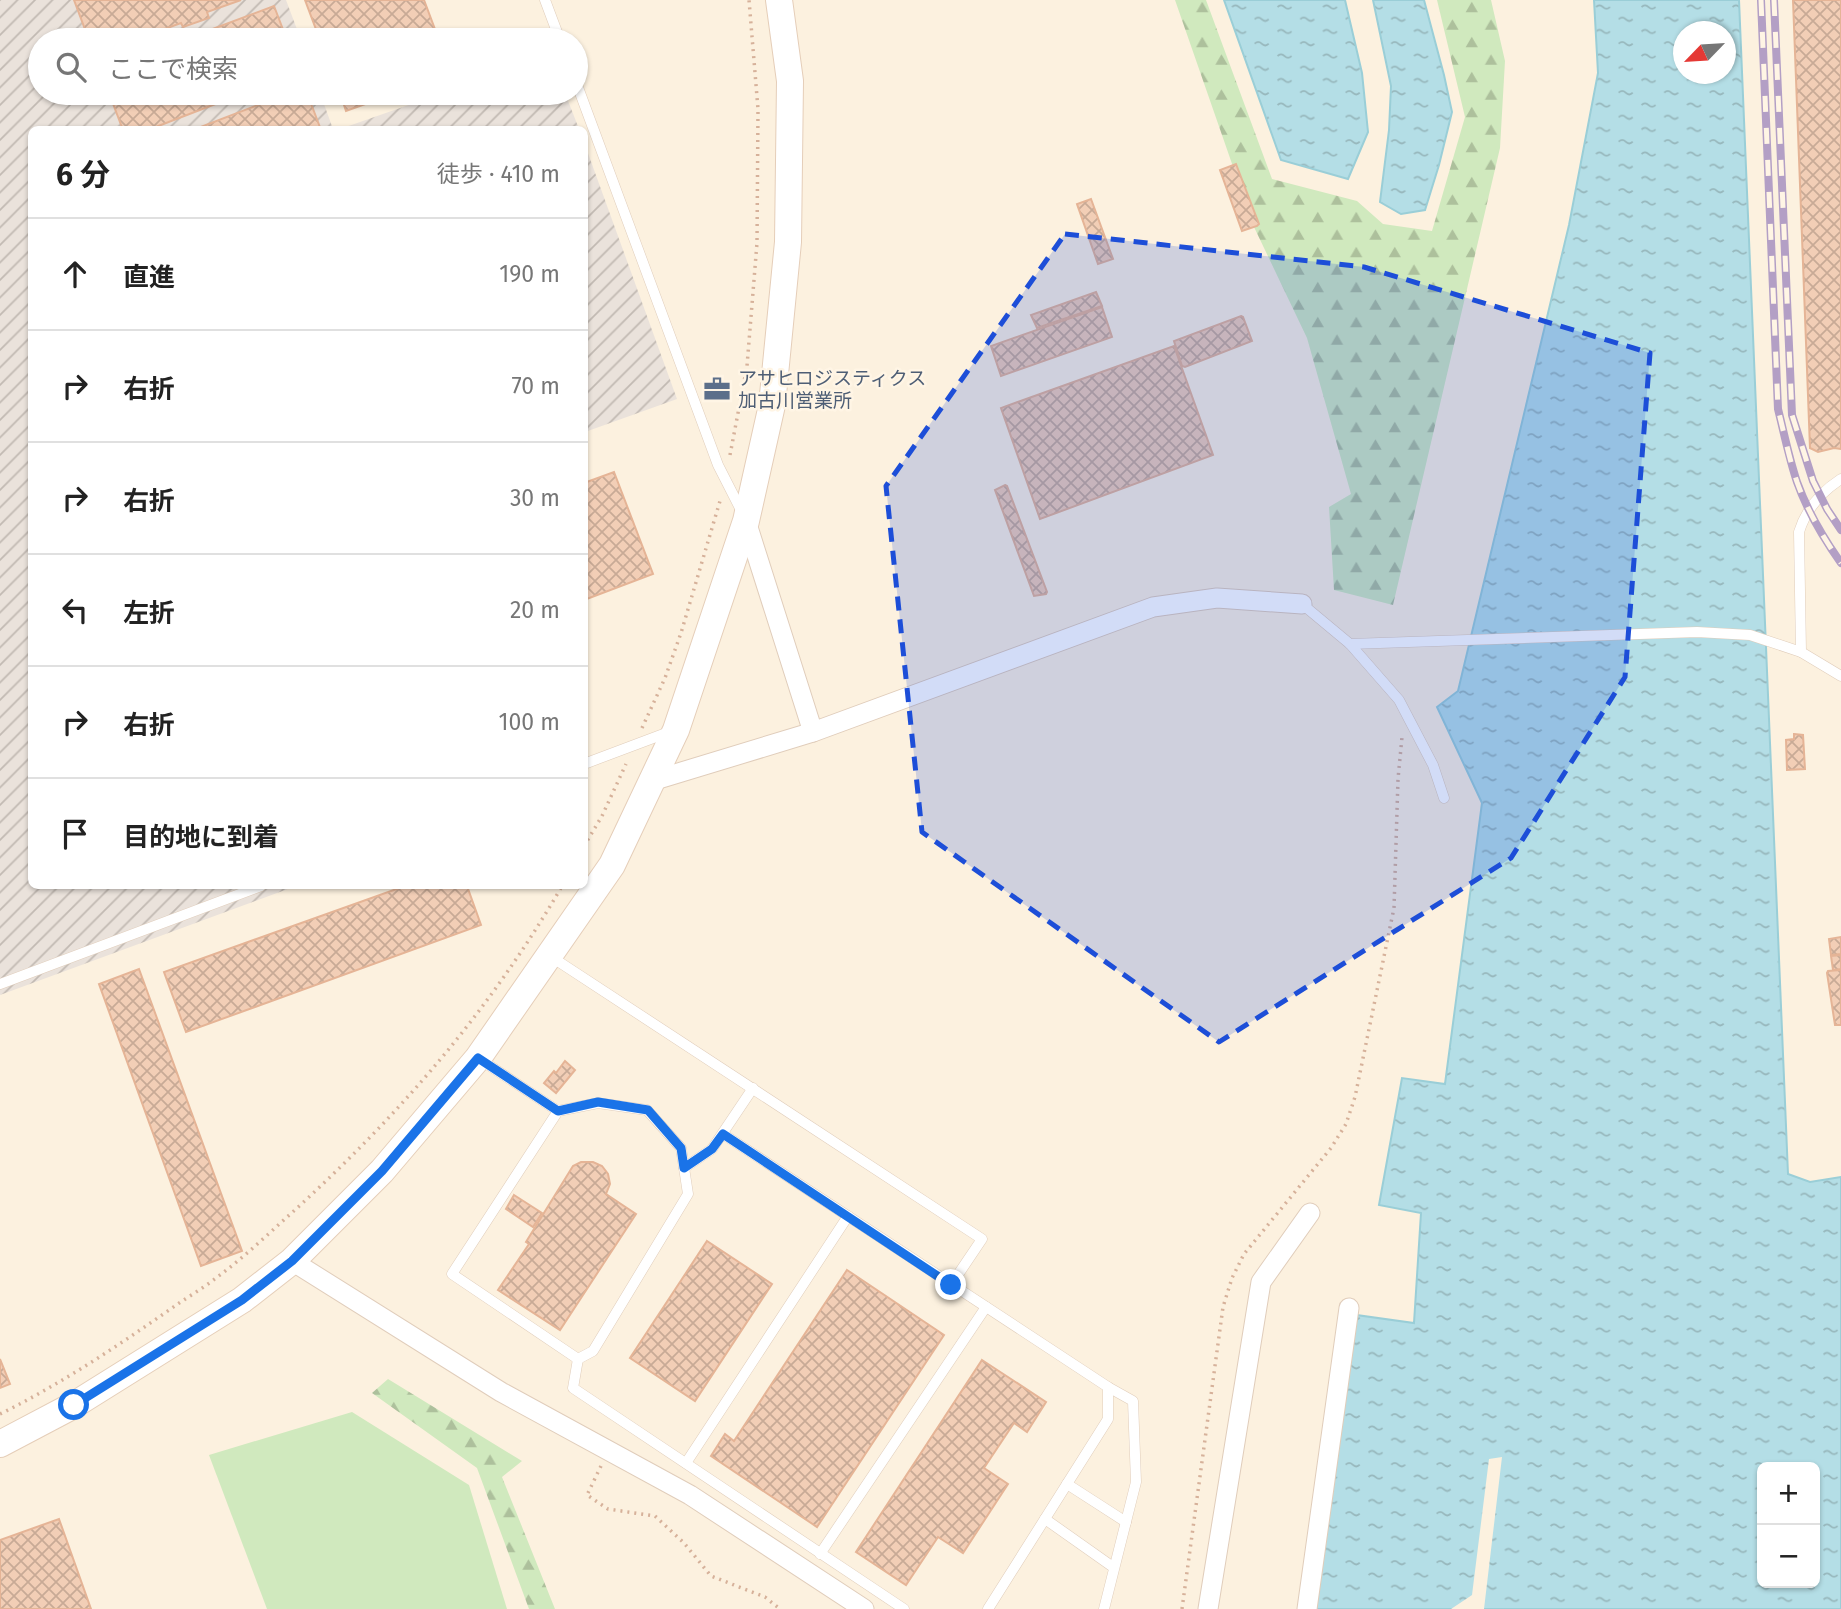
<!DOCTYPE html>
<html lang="ja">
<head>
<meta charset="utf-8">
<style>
	body { margin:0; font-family:"Fira Sans","Noto Sans JP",sans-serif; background:#f2f2f2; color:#222 }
	.controls { position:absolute; right:21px; bottom:21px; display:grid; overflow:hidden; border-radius:10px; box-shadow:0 2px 5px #0004 }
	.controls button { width:63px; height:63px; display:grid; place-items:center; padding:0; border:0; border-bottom:2px solid #e0e0e0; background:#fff; color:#222; font:35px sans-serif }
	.compass { position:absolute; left:1673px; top:21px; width:63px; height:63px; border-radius:50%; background:#fff; box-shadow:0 2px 5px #0004; rotate:245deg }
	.stop { position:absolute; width:21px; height:21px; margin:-16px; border:5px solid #1a73e8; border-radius:50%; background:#fff }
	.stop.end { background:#1a73e8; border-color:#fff; box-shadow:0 2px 7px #0008 }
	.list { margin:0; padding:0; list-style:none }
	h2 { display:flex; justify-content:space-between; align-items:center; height:91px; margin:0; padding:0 28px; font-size:30px }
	h2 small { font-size:23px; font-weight:400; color:#767676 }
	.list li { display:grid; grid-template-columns:46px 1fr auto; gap:21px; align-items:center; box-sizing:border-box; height:112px; padding:0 28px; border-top:2px solid #e0e0e0 }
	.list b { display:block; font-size:26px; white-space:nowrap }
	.list em { font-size:23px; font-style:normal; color:#767676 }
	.icon { flex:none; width:38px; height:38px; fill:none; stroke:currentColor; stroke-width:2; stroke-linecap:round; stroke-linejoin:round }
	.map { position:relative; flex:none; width:1841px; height:1609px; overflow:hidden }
	.search { position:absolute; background:#fff; box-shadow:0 2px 5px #0004; left:28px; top:28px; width:560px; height:77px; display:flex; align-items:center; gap:18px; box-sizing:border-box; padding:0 24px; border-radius:38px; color:#767676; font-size:26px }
	.panel { position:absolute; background:#fff; box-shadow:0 2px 5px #0004; left:28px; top:126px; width:560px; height:763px; border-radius:10px }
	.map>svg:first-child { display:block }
	.industrial { fill:url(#industrial-furrows) }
	.forest { fill:url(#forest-firs) }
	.pitch { fill:#d0e9be }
	.water { fill:url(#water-ripples); stroke:#9aced7; stroke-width:2; fill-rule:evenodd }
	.pier { fill:#fcf1df }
	.building { fill:url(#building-cross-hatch); stroke:#e5b496; stroke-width:2 }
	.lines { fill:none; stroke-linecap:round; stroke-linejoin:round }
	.lane-casing { stroke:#e0cdbb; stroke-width:11 }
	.street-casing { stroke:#e0cdbb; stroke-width:21 }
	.secondary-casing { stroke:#e5ceb9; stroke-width:28 }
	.path { stroke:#d6b19a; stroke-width:3.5; stroke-dasharray:2 5; stroke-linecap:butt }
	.lane { stroke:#fff; stroke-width:10 }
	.street { stroke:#fff; stroke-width:19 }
	.secondary { stroke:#fff; stroke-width:26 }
	.rail-casing { stroke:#b39fc5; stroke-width:8 }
	.rail { stroke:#fff5e5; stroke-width:5; stroke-dasharray:16; stroke-linecap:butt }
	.route { stroke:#1a73e8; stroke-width:9 }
	.marked { fill:#1d4ed8; fill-opacity:0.2; stroke:#1d4ed8; stroke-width:5; stroke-dasharray:14 9; stroke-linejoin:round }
	.labels { text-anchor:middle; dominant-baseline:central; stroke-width:5; stroke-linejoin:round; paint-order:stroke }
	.service-label { font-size:19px; fill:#4e5e75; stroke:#fff5e5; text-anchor:start }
</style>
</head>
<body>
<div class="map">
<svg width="1841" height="1609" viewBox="0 0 1841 1609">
	<defs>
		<pattern id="industrial-furrows" width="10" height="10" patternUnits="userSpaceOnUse" patternTransform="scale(1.75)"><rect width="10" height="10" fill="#eae2db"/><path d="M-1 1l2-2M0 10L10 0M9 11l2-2" fill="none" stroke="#c2bab3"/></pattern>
		<pattern id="forest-firs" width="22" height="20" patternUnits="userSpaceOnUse" patternTransform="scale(1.75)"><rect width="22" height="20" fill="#d0e9be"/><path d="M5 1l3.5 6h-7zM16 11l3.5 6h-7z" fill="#adc09c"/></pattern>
		<pattern id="water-ripples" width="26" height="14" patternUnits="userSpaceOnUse" patternTransform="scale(1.75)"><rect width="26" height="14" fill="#b4dee6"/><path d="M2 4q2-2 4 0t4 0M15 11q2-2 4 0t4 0" fill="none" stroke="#97b7bc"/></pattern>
		<pattern id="building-cross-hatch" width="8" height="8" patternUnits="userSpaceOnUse" patternTransform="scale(1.75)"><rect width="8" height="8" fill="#f2ceb6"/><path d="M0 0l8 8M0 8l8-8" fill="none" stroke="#c8aa96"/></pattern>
	</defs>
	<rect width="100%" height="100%" fill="#fcf1df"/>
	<!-- industrial -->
	<g class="industrial">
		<path d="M0,0H286L301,40H40V93H320L333,129L32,130V886H296L0,995Z"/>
		<path d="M443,93H565L579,129H340Z"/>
		<path d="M585,145L677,399L585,432H584Z"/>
	</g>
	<!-- forest -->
	<g class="forest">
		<path d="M1175,0H1206L1272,179L1357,201L1383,224L1432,231L1465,117L1437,0H1491L1505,61L1500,148L1393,605L1334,590L1329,507L1351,494L1307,338L1254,227Z"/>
		<path d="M388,1379L522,1461L502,1477L555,1609H529L477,1468L372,1393Z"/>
	</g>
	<!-- pitch -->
	<path class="pitch" d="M352,1412L469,1485L507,1609H267L209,1455Z"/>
	<!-- water -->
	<g class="water">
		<path d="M1224,0H1345L1362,73L1368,132L1348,179L1281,160Z"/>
		<path d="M1373,0H1424L1444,75L1452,112L1439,165L1425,210L1401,214L1380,202L1389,130L1391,86Z"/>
		<path d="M1594,0H1739L1788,1174L1810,1182L1841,1177V1609H1316L1356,1315L1414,1323L1421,1213L1379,1205L1402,1078L1445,1084L1482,803L1437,707L1458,691L1569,225L1598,73ZM1684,32H1726V74H1684ZM1762,1467H1815V1583H1762Z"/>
	</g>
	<!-- pier -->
	<path class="pier" d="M1502,1457L1484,1609H1451L1472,1595L1489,1459Z"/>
	<!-- building -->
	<g class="building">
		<path d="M74,0H241L207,12L209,18L183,27L181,23L134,40H89Z"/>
		<path d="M305,0H424L439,40H320Z"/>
		<path d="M1793,0H1841V449L1834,448L1818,452L1810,448Z"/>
		<path d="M274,6L287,40H183Z"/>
		<path d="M109,93H244L148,130H123Z"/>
		<path d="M289,93H307L321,130H193Z"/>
		<path d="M340,93H396L346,111Z"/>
		<path d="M1236,164L1259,224L1257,226L1242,231L1220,170Z"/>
		<path d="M1091,199L1113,259L1098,264L1077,204Z"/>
		<path d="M1096,292L1102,306L1037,328L1031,315Z"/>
		<path d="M1102,307L1112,337L1001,376L991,346Z"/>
		<path d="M1241,316L1243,317L1252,341L1185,367L1182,366L1174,341Z"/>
		<path d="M1174,346L1213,455L1040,519L1001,408Z"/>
		<path d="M614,472L653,574L584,600V483Z"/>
		<path d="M1005,485L1007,486L1047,592L1046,594L1034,596L995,490Z"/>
		<path d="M1794,734L1803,735L1805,769L1787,770L1786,740L1794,739Z"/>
		<path d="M405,886H467L481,925L186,1032L164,972Z"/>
		<path d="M1841,937V954L1831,955L1829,939Z"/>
		<path d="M1841,955V969L1833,970L1831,956Z"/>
		<path d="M139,969L242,1251L201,1266L99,984Z"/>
		<path d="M1841,970V1025H1835L1827,973L1828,971Z"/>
		<path d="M565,1061L575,1070L556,1093L544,1083L554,1071L556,1073Z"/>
		<path d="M581,1162H593L602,1166L608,1174L610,1184L606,1194L636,1214L560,1330L498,1290L529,1244L526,1242L573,1166Z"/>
		<path d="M514,1195L542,1213L533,1227L506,1209Z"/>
		<path d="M707,1241L772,1284L695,1401L630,1358Z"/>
		<path d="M847,1270L944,1335L817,1527L711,1456L725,1434L734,1441Z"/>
		<path d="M0,1359L10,1384L0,1388Z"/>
		<path d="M982,1360L1046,1402L1027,1432L1014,1423L984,1468L1008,1484L963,1553L938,1537L906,1585L856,1552Z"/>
		<path d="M59,1519L91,1609H0V1540Z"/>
	</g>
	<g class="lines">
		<!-- lane casing -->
		<g class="lane-casing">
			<g id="lane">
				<path d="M545,0L560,40"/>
				<path d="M576,82L718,465L743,514"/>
				<path d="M1302,604L1350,644L1697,632L1750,635L1801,652L1841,676"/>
				<path d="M1350,644L1399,700L1433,765L1444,798"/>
				<path d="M1801,652L1799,532C1806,509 1821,492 1841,479"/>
				<path d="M584,764L669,732"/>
				<path d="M550,956L982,1239L951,1285"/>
				<path d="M0,984L261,886"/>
				<path d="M478,1058L558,1111"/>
				<path d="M598,1103L647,1110L681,1148L688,1194L593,1351L578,1359L452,1274L558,1111Z"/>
				<path d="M723,1134L1108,1387L1133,1401L1136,1482L1104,1609"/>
				<path d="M684,1168L712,1149L753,1088"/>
				<path d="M578,1359L573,1388L904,1609"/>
				<path d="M686,1463L848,1216"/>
				<path d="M1067,1484L1126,1522"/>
				<path d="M1045,1519L1113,1567"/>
				<path d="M820,1554L986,1307"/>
				<path d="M988,1609L1108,1419V1387"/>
			</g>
		</g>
		<!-- street casing -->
		<g class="street-casing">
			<g id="street">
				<path d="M746,521L813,732"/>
				<path d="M652,781L813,732L1153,607L1217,598L1302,604"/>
				<path d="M292,1261L501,1392L690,1495L864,1609"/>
				<path d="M1208,1609L1261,1282L1310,1213"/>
				<path d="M1307,1609L1349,1308"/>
			</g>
		</g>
		<!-- secondary casing -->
		<g class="secondary-casing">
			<path id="secondary" d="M0,1444L74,1405L242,1300L292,1261L382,1171L478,1058L612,865L676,730L746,521L772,405L788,242L790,81L779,0"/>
		</g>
		<!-- path -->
		<g class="path">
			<path d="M730,455L747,366L757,243L758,109L749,0"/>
			<path d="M642,728L665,678L681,633L720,501"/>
			<path d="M584,846L602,816L626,764"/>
			<path d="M0,1414C61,1384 116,1347 172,1308C186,1298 202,1289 216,1278C245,1257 270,1232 296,1209C401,1113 491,1009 562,886"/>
			<path d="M601,1466L587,1495L608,1509L655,1516L684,1543L711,1576L765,1597L780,1609"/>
			<path d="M1182,1609L1223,1307L1232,1278L1244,1254L1331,1148L1346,1124L1355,1097L1394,908L1398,779L1402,737"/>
		</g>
		<!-- lane -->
		<use href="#lane" class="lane"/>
		<!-- street -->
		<use href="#street" class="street"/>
		<!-- secondary -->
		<use href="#secondary" class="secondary"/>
		<!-- rail casing -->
		<g class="rail-casing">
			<g id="rail">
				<path d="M1761,0L1778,409C1784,433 1789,458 1797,482C1807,510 1824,539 1841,563"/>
				<path d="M1774,0L1792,415L1813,481L1827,509L1841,530"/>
			</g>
		</g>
		<!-- rail -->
		<use href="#rail" class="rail"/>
	</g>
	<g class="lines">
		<!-- route -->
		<path class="route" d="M74,1405L242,1300L292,1261L382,1171L478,1058L558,1111L598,1102L648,1110L681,1148L684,1168L712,1149L723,1134L951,1285"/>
	</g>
	<!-- marked area -->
	<path class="marked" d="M1065,234L1364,267L1650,353L1625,677L1511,858L1219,1042L922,832L886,486Z"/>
	<!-- icons -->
	<defs>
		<g id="office-bare" transform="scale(2.1)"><path d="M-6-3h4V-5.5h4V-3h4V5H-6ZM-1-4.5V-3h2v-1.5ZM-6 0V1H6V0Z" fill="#5c6f8a" stroke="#fff5e5" stroke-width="2.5" paint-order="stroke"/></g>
	</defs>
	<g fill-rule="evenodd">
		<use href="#office-bare" x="717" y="389"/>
	</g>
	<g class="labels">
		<!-- service labels -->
		<g class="service-label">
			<text x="738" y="378">アサヒロジスティクス<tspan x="738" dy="22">加古川営業所</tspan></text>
		</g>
	</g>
</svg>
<div class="controls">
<button>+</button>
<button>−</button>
</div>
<svg class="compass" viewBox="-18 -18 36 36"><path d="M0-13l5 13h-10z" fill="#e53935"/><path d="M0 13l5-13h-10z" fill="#767676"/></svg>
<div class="stop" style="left:74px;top:1405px"></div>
<div class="stop end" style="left:951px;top:1285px"></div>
<div class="search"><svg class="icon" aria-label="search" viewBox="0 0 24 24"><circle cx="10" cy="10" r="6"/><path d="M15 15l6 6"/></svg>ここで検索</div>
<section class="panel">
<h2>6 分<small>徒歩 · 410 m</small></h2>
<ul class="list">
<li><svg class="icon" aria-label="ahead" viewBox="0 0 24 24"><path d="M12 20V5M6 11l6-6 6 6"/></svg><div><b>直進</b></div><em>190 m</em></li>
<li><svg class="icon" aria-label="right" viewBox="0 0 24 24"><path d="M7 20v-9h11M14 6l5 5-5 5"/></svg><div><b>右折</b></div><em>70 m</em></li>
<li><svg class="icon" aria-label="right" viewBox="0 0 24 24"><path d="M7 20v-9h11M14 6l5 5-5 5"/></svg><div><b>右折</b></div><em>30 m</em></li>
<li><svg class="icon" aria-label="left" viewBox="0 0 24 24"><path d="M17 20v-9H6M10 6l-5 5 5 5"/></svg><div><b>左折</b></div><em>20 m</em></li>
<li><svg class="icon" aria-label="right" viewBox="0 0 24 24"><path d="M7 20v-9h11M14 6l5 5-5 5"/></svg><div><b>右折</b></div><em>100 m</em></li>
<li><svg class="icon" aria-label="arrive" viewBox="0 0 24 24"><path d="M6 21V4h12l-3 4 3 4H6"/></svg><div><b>目的地に到着</b></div></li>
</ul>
</section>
</div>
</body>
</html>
